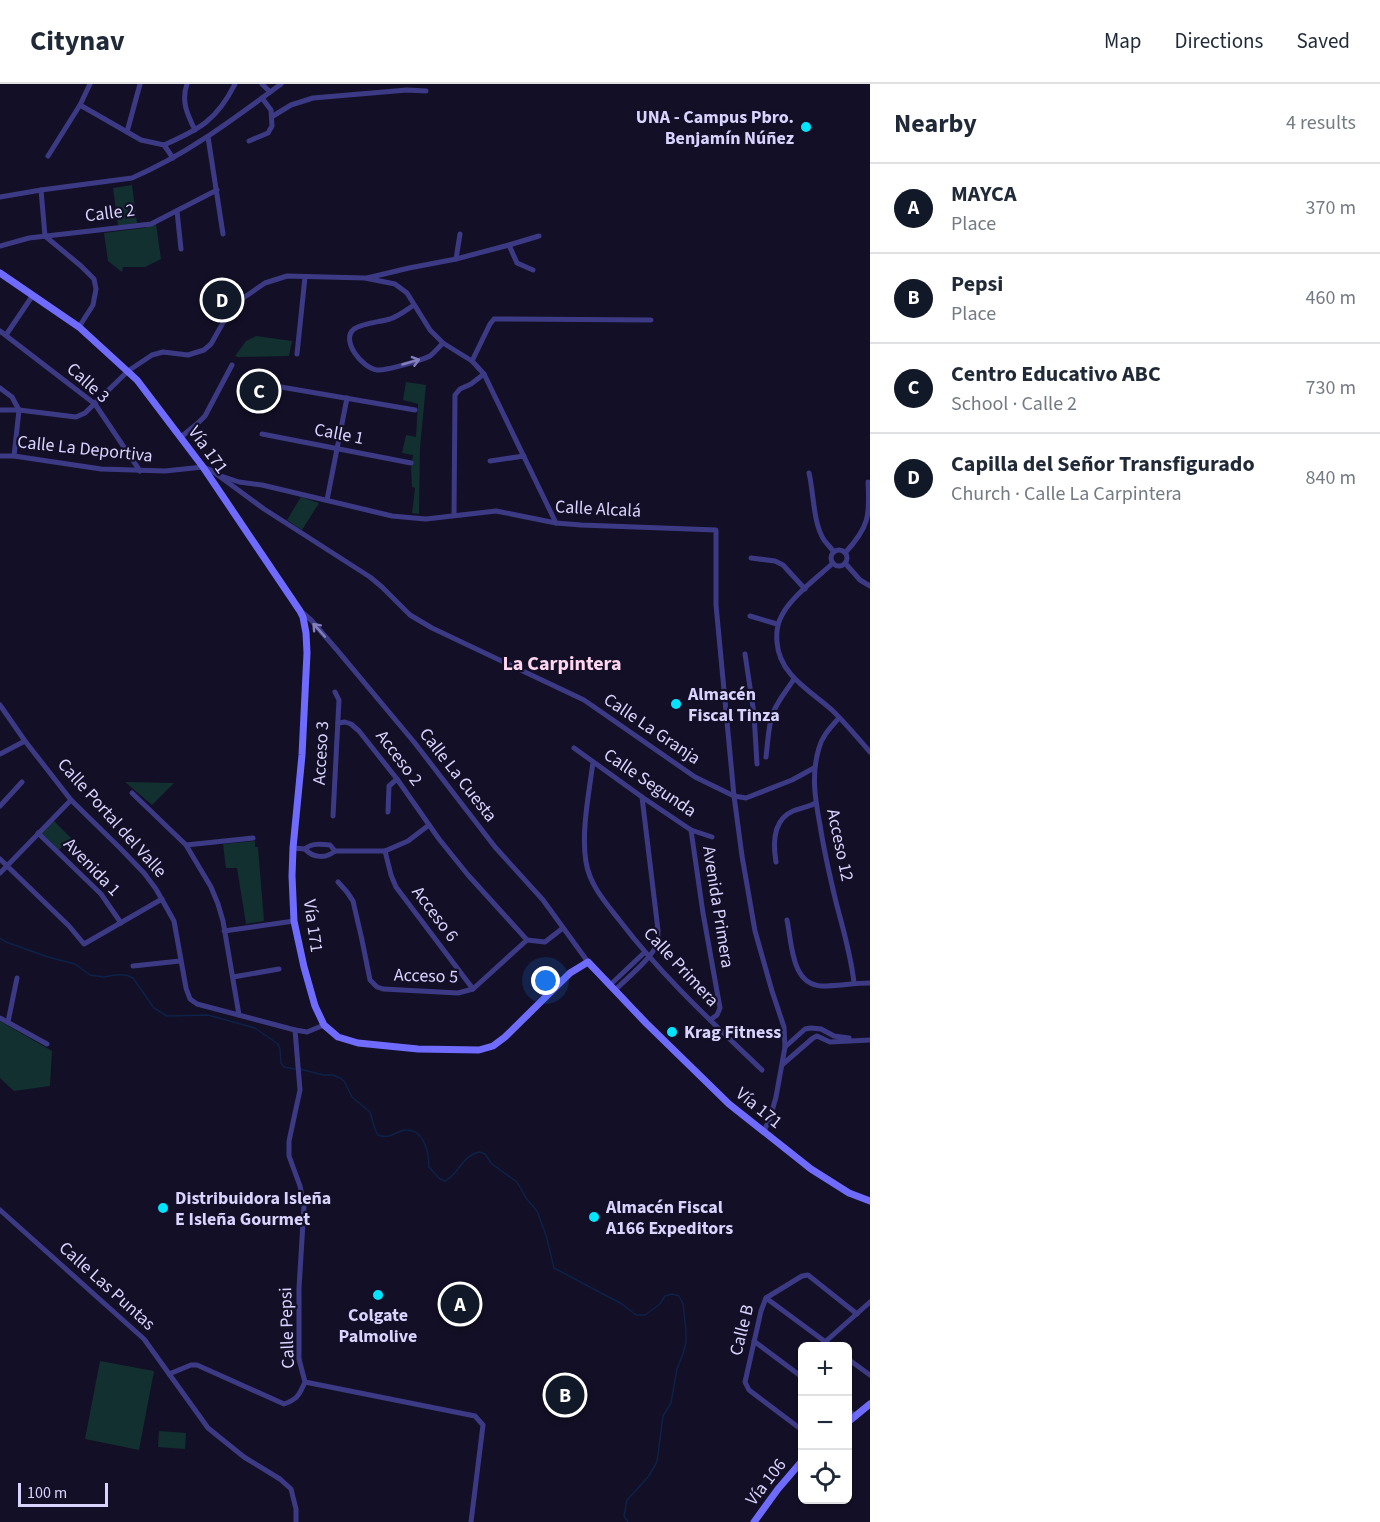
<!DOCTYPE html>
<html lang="en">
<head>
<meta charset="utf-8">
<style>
	body { margin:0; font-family:"Source Sans 3",sans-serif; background:#f6f6f7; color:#1f2937 }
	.controls { position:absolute; right:18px; bottom:18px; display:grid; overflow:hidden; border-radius:9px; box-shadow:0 2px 4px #0004 }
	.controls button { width:54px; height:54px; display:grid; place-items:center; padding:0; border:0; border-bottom:2px solid #e0e1e3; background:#fff; color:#1f2937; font:30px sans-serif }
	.scale { position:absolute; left:18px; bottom:15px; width:90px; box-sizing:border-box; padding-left:6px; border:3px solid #d9d4ff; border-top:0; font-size:16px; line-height:21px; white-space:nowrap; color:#d9d4ff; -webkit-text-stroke:4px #130f26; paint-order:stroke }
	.you { position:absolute; left:546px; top:897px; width:21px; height:21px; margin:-15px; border:4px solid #fff; border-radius:50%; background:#1a73e8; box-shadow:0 0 0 9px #1a73e833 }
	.badge { display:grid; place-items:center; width:39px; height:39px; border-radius:50%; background:#111827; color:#fff; font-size:20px; font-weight:700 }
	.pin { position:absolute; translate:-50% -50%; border:3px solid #fff; box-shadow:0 2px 6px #0006 }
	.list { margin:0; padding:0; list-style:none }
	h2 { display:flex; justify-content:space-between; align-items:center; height:78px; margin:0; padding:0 24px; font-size:26px }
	h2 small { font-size:20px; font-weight:400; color:#747a83 }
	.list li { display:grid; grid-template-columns:39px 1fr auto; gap:18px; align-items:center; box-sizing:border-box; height:90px; padding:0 24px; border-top:2px solid #e0e1e3 }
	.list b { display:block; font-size:22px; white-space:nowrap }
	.list p { margin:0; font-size:20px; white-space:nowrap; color:#747a83 }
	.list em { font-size:20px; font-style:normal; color:#747a83 }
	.icon { flex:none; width:33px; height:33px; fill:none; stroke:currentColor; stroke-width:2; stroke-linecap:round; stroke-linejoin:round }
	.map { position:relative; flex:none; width:870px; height:1438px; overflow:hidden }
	header { display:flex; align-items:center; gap:36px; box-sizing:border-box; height:84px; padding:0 30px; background:#fff; border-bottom:2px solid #e0e1e3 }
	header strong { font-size:28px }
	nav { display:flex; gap:33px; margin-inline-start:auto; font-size:21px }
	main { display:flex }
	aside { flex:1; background:#fff }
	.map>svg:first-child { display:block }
	.green { fill:#12302f }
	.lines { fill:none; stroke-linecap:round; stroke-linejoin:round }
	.stream { stroke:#0c2248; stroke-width:1.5 }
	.street { stroke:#3d3a85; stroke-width:5 }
	.secondary { stroke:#6f6bff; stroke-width:7 }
	.oneway { stroke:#837fbc }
	.poi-dot { fill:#00e5ff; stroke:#130f26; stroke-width:2 }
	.labels { text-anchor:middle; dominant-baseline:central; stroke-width:4.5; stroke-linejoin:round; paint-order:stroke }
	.poi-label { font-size:18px; font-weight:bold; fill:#d9d4ff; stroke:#130f26; text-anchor:start }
	.street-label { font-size:18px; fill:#d9d4ff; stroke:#130f26 }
	.neighbourhood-label { font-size:20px; font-weight:bold; fill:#ffd6f0; stroke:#130f26 }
</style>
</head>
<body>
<header>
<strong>Citynav</strong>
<nav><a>Map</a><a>Directions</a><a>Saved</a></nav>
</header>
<main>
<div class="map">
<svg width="870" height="1438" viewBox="0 0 870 1438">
	<rect width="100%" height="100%" fill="#130f26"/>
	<!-- green -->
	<g class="green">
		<path d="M132,101L137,139L118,142L113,104Z"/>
		<path d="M156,140L161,175L145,183H123L122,188L108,177L104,149L144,144Z"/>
		<path d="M256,252L292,257L289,272L238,273L235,272L246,257Z"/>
		<path d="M406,298L426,301L420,364L419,430L412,429L415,404L412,403L411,385L413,371L402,369L406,351L416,353L418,320L403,316Z"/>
		<path d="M301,413L319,419L302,446L287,436Z"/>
		<path d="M125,698L174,699L152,721Z"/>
		<path d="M53,736L71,754L59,766L41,749Z"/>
		<path d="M255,757V763H258L264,837L246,840L237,784H226L223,760Z"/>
		<path d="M0,937L52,967L50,1002L14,1007L0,994Z"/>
		<path d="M100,1277L154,1287L139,1366L85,1355Z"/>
		<path d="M159,1347L186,1349L185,1365L158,1363Z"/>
	</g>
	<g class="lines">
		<!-- stream -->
		<g class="stream">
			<path d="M0,854L6,858L48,873L75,880L90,891L104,893L115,891H126L133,894L154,924L167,932L208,931L255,944L278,960L280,965L281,979L284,983L295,985"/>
			<path d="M300,985L323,991H333L340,994L344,997L352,1013L370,1028L375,1045L378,1051C389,1055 392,1050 401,1047C423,1041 429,1067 429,1083L440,1095L445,1097C459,1090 462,1071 480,1068L485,1070L492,1080L517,1098L526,1114L537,1127L546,1151L554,1184L622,1220L636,1231H645L660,1220L665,1212L672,1210L679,1212L683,1220L686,1247V1258L683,1270L677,1285L671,1319L663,1332L657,1378L648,1393L627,1416L624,1432L628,1438"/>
		</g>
		<!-- street -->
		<g class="street">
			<path d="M187,0C181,17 187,30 195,46"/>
			<path d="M262,0L270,8"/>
			<path d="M80,21L141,56L164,61L173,74"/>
			<path d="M273,32L291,21L313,14L407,6L426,7"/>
			<path d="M127,48L140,0"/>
			<path d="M208,53L223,150"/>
			<path d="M249,57L268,49L272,42L271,26L262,14"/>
			<path d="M164,61C200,45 217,36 235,0"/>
			<path d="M48,72L80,21L90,0"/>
			<path d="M41,106L45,152L81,182L94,195L96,205L93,221L79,243"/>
			<path d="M0,113L41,106L132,94C186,71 234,35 281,0"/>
			<path d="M177,127L181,165"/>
			<path d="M509,161L517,179L533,186"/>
			<path d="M0,162L29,154L151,140L217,106"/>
			<path d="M456,175L460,150"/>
			<path d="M367,194L409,184L456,175L509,161L539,152"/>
			<path d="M414,221C406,226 399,232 390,235C380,238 362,239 354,245C340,256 362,284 377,286C386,287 422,276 430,272C435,268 439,263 443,259"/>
			<path d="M0,247L95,320L140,387"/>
			<path d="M6,251L33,211"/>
			<path d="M297,270L305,193"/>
			<path d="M472,277L490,240L494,235L651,236"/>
			<path d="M281,303L415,326"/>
			<path d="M0,304L12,313L19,326L14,372"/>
			<path d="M0,326H19L76,333L85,329L128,287L152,271L163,268L188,271L204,266L211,260L233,221L265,199L287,192L365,194L395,200L407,209L430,246L443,259L472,277L484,290L556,439"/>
			<path d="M262,350L411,379"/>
			<path d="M181,353L198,339L205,332L232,281"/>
			<path d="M0,372H14L101,385L165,387L203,383L211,386L264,425L370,493L382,503L410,531L432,544L584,616L695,693L734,712L746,714L792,696L814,684"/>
			<path d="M490,377L524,372"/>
			<path d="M809,389C814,410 813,439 824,456C827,460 831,464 834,468"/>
			<path d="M218,391L239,398L262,401L367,426L392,432L414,434L426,435L496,427L556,439L581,441L716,446V521L734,712L742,772L755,847L772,907L784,943L785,963L776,1013L770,1034L764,1047"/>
			<path d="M327,416L347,314"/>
			<path d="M454,431L455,311L460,305L471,300L484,290"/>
			<circle cx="839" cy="474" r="8"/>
			<path d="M845,469C869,443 870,432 868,398"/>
			<path d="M751,474L775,477L783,481L805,505"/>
			<path d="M833,479C817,494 792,512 782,531C777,540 776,548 777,558C779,591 811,607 833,627C846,640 858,654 870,668"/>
			<path d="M845,479L860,496L870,502"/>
			<path d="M303,529L311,536L337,566L414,658L495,763L543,816L588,878"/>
			<path d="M750,532L777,540"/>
			<path d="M745,570L754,630L757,680"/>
			<path d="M0,621L25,657L71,716L120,764L144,789L156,805L174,837L186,904L190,915L197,920L295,946L307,948L324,941"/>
			<path d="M839,634C831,643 822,652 819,664C811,690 815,715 820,741C824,767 830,793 836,818C843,845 851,871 854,899"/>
			<path d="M338,639L345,638L351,640L359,647L397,695L439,755L468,791L527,856L473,905L458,909L383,905L377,903L370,896L362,856L353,817L347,808L338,798"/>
			<path d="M574,664L642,713L691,746L712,753"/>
			<path d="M0,670L25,657"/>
			<path d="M766,673C768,658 768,642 773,629C778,616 787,606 794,595"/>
			<path d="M593,678C589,709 581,748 586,778C590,802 606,819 620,837C662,892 712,938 762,986"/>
			<path d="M132,709L186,761L211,803L218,820L223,837L239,931"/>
			<path d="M0,722L22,698"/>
			<path d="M388,728L389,702L397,695"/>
			<path d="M333,732L339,616L335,608"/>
			<path d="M691,746L703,829L720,924L717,931L710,936"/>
			<path d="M38,749L101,810L121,839"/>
			<path d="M186,761L253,754"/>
			<path d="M293,764L305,765C311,759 321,760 330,761L335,767"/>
			<path d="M305,765C313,774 326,775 335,767H385L408,757L429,741"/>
			<path d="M385,767L391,791L396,803L473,905"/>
			<path d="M0,775L69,842L84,860L162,815"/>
			<path d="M776,778C773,760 772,736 793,727C800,724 808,723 816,719"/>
			<path d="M0,789L71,716"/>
			<path d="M787,836C792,859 791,901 822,902C838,902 854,899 870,899"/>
			<path d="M224,847L294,837"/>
			<path d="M527,856L545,858L563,844"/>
			<path d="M133,882L180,877"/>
			<path d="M233,893L279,885"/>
			<path d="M610,901L645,868"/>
			<path d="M615,906C626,895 652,874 657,860C658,856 658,851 658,846L642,713"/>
			<path d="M0,934L47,960"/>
			<path d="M8,938L17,894"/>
			<path d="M295,946L300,1006L289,1057V1072L300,1102L304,1122L299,1204V1275L305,1298"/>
			<path d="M785,963L805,945L811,944L821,945L834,952L849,954"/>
			<path d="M783,980L813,954L817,952L830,958L870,956"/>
			<path d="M0,1126L144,1255L208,1344L244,1373L280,1395L291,1405L296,1425V1438"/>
			<path d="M766,1214L831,1262"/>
			<path d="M754,1257L802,1293"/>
			<path d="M825,1258L870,1218"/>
			<path d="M848,1275L870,1291"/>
			<path d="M169,1290L191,1281H197L284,1320C298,1315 299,1311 305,1298"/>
			<path d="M305,1298L475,1332L483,1341L471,1438"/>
			<path d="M848,1326L855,1332"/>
			<path d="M802,1346L749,1306L745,1298L761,1227L766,1214L802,1192L808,1191L857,1230"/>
		</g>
		<!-- secondary -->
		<g class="secondary">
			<path d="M0,189L79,243L137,296L203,383L300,527L303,533L306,549L307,569L302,671L293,764L292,792L294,837L304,883L315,922L324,941L338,953L358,959L418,965L479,966L493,962L505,953L570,889L588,878L646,939L729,1020L811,1085L849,1109L870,1117"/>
			<path d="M848,1338L870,1320"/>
			<path d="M754,1438L778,1405L802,1377"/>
		</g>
	</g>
	<!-- one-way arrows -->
	<defs><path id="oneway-shaft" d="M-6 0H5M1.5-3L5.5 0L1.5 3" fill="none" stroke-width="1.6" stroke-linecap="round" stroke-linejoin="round" transform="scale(1.5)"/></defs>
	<g class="oneway">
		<use href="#oneway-shaft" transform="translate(411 278) rotate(-16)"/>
		<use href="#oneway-shaft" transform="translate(319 546) rotate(-132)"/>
	</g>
	<!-- markers -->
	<g class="poi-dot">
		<circle cx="806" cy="43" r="6"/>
		<circle cx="676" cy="620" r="6"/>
		<circle cx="672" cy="948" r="6"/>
		<circle cx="163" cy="1124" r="6"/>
		<circle cx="594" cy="1133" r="6"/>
		<circle cx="378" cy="1211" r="6"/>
	</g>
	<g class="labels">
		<!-- poi labels -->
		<g class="poi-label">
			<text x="794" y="33" text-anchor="end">UNA - Campus Pbro.<tspan x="794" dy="21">Benjamín Núñez</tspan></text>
			<text x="688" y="610">Almacén<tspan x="688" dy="21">Fiscal Tinza</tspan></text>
			<text x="684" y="948">Krag Fitness</text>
			<text x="175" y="1114">Distribuidora Isleña<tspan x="175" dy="21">E Isleña Gourmet</tspan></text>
			<text x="606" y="1123">Almacén Fiscal<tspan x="606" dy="21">A166 Expeditors</tspan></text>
			<text x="378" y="1231" text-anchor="middle">Colgate<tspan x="378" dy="21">Palmolive</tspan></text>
		</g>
		<!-- street labels -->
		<g class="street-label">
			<text transform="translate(110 129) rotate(-7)">Calle 2</text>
			<text transform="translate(88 299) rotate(42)">Calle 3</text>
			<text transform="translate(339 350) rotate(11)">Calle 1</text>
			<text transform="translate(85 365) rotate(6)">Calle La Deportiva</text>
			<text transform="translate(208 366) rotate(54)">Vía 171</text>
			<text transform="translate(598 425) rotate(3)">Calle Alcalá</text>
			<text transform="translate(652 645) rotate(34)">Calle La Granja</text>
			<text transform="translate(321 669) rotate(-87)">Acceso 3</text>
			<text transform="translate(399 674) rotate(53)">Acceso 2</text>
			<text transform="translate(458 691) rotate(52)">Calle La Cuesta</text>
			<text transform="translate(650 699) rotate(34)">Calle Segunda</text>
			<text transform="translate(112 734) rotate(48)">Calle Portal del Valle</text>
			<text transform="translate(840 761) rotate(78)">Acceso 12</text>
			<text transform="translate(92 783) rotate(46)">Avenida 1</text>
			<text transform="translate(718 823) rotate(81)">Avenida Primera</text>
			<text transform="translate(435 830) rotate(53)">Acceso 6</text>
			<text transform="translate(313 842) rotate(82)">Vía 171</text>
			<text transform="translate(681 883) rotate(47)">Calle Primera</text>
			<text transform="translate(426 892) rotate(2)">Acceso 5</text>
			<text transform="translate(759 1024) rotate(39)">Vía 171</text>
			<text transform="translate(107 1202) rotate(42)">Calle Las Puntas</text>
			<text transform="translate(287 1244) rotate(-92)">Calle Pepsi</text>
			<text transform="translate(742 1246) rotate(-76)">Calle B</text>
			<text transform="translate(766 1398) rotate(-52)">Vía 106</text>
		</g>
		<!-- neighbourhood labels -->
		<g class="neighbourhood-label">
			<text x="562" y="580">La Carpintera</text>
		</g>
	</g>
</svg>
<div class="controls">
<button>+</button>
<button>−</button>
<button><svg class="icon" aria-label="locate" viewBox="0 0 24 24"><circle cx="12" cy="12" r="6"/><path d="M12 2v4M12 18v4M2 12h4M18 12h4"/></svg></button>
</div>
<div class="scale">100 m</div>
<div class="you"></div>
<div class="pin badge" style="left:460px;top:1220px">A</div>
<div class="pin badge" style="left:565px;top:1311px">B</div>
<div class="pin badge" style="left:259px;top:307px">C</div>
<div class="pin badge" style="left:222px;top:216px">D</div>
</div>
<aside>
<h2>Nearby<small>4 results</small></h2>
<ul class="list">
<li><span class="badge">A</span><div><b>MAYCA</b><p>Place</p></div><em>370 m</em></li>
<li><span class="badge">B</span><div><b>Pepsi</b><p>Place</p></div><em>460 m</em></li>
<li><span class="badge">C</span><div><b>Centro Educativo ABC</b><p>School · Calle 2</p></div><em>730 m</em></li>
<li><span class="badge">D</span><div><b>Capilla del Señor Transfigurado</b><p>Church · Calle La Carpintera</p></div><em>840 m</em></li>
</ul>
</aside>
</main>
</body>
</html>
